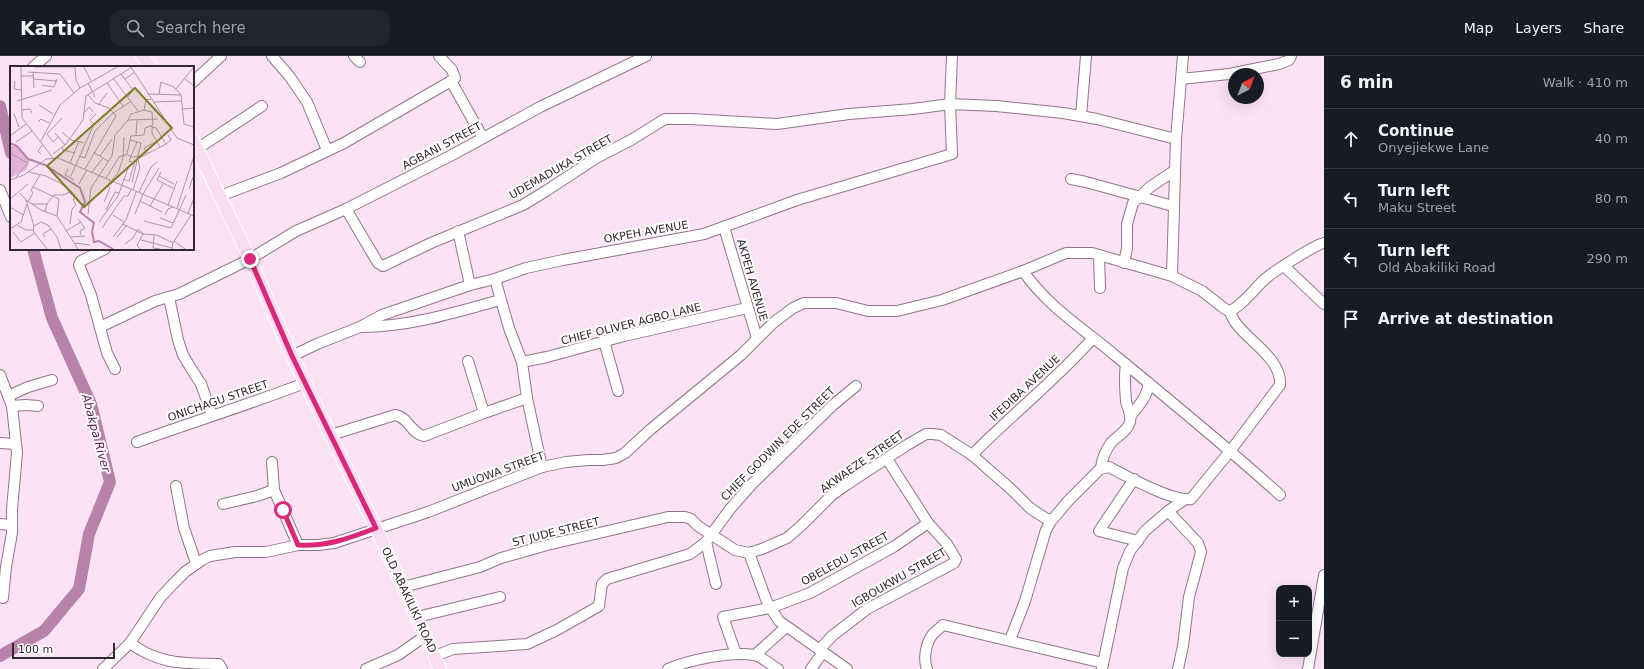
<!DOCTYPE html>
<html lang="en">
<head>
<meta charset="utf-8">
<style>
	body { margin:0; font-family:"DejaVu Sans",sans-serif; background:#20242c; color:#f1f3f6 }
	.controls { position:absolute; right:12px; bottom:12px; display:grid; overflow:hidden; border-radius:8px; box-shadow:0 4px 16px #0002 }
	.controls button { width:36px; height:36px; display:grid; place-items:center; padding:0; border:0; border-bottom:1px solid #363941; background:#171b24; color:#f1f3f6; font:20px sans-serif }
	.compass { position:absolute; left:1228px; top:12px; width:36px; height:36px; border-radius:50%; background:#171b24; box-shadow:0 4px 16px #0002; rotate:42deg }
	.scale { position:absolute; left:12px; bottom:10px; width:103px; box-sizing:border-box; padding-left:4px; border:2px solid #342730; border-top:0; font-size:11px; line-height:14px; white-space:nowrap; color:#342730; -webkit-text-stroke:3px #fff; paint-order:stroke }
	.stop { position:absolute; width:12px; height:12px; margin:-9px; border:3px solid #db2777; border-radius:50%; background:#fff }
	.stop.end { background:#db2777; border-color:#fff; box-shadow:0 1px 4px #0008 }
	.list { margin:0; padding:0; list-style:none }
	h2 { display:flex; justify-content:space-between; align-items:center; height:52px; margin:0; padding:0 16px; font-size:17px }
	h2 small { font-size:13px; font-weight:400; color:#9ea1a6 }
	.list li { display:grid; grid-template-columns:26px 1fr auto; gap:12px; align-items:center; box-sizing:border-box; height:60px; padding:0 16px; border-top:1px solid #363941 }
	.list b { display:block; font-size:15px; white-space:nowrap }
	.list p { margin:0; font-size:13px; white-space:nowrap; color:#9ea1a6 }
	.list em { font-size:13px; font-style:normal; color:#9ea1a6 }
	.icon { flex:none; width:22px; height:22px; fill:none; stroke:currentColor; stroke-width:2; stroke-linecap:round; stroke-linejoin:round }
	.map { position:relative; flex:none; width:1324px; height:613px; overflow:hidden }
	header { display:flex; align-items:center; gap:24px; box-sizing:border-box; height:56px; padding:0 20px; background:#171b24; border-bottom:1px solid #363941 }
	header strong { font-size:19px }
	nav { display:flex; gap:22px; margin-inline-start:auto; font-size:14px }
	.search { width:280px; height:36px; background:#20242c; display:flex; align-items:center; gap:10px; box-sizing:border-box; padding:0 14px; border-radius:12px; color:#9ea1a6; font-size:15px }
	main { display:flex }
	aside { flex:1; background:#171b24 }
	.map>svg:first-child { display:block }
	.lines { fill:none; stroke-linecap:round; stroke-linejoin:round }
	.river { stroke:#b783ab; stroke-width:12 }
	.minor-casing { stroke:#93758b; stroke-width:12 }
	.major-casing { stroke:#fff; stroke-width:14 }
	.minor { stroke:#fff; stroke-width:10 }
	.major { stroke:#f9ddf2; stroke-width:12 }
	.route { stroke:#db2777; stroke-width:5 }
	.labels { text-anchor:middle; dominant-baseline:central; stroke-width:4; stroke-linejoin:round; paint-order:stroke }
	.street-label { font-size:11px; fill:#342730; stroke:#fff }
	.water-label { font-size:12px; font-style:italic; fill:#612155; stroke:#fff }
	.inset-river { fill:none; stroke:#b783ab; stroke-width:2 }
	.inset-road { fill:none; stroke:#ac97a6; stroke-width:1 }
	.view { fill:#7e7f29; fill-opacity:0.15; stroke:#7e7f29; stroke-width:2 }
	.inset-edge { fill:none; stroke:#342730; stroke-width:2 }
</style>
</head>
<body>
<header>
<strong>Kartio</strong>
<div class="search"><svg class="icon" aria-label="search" viewBox="0 0 24 24"><circle cx="10" cy="10" r="6"/><path d="M15 15l6 6"/></svg>Search here</div>
<nav><a>Map</a><a>Layers</a><a>Share</a></nav>
</header>
<main>
<div class="map">
<svg width="1324" height="613" viewBox="0 0 1324 613">
	<rect width="100%" height="100%" fill="#fce2f5"/>
	<g class="lines">
		<!-- river -->
		<g class="river">
			<path d="M0,50L11,97"/>
			<path d="M0,600L44,575L79,533L89,478L110,426L91,348L52,262L33,193"/>
		</g>
		<!-- minor casing -->
		<g class="minor-casing">
			<g id="minor">
				<path d="M272,0L290,21L307,46L327,94"/>
				<path d="M354,0L360,6"/>
				<path d="M439,0L452,14L455,22L451,25L483,82"/>
				<path d="M33,11L46,0"/>
				<path d="M1181,23L1229,18L1279,8L1289,4L1291,0"/>
				<path d="M193,26L221,0"/>
				<path d="M1081,60L1086,0"/>
				<path d="M197,93L262,50"/>
				<path d="M1071,123L1086,126L1173,150"/>
				<path d="M0,134L11,161"/>
				<path d="M220,140L281,117L344,87L451,25"/>
				<path d="M346,153L378,207L383,210L431,187L523,149L546,135L596,102L631,84L665,63H690L777,68L849,58L913,53L950,48L996,50L1063,57L1097,63L1176,83"/>
				<path d="M724,171L757,282"/>
				<path d="M458,175L470,229"/>
				<path d="M105,193L81,205L79,209L91,239L107,297L115,313"/>
				<path d="M1099,199L1100,232"/>
				<path d="M1124,207L1127,192V168L1133,147L1150,131L1174,115"/>
				<path d="M1284,210L1324,248"/>
				<path d="M1172,220L1176,83L1183,0"/>
				<path d="M495,223L509,272L522,306L527,342L542,411"/>
				<path d="M169,241L178,284L183,299L192,314L201,328L212,359"/>
				<path d="M100,271L155,245L179,238L250,203L296,175L346,153L454,98L540,51L646,0"/>
				<path d="M360,271C408,271 454,257 500,244"/>
				<path d="M604,285L618,335"/>
				<path d="M292,300L317,288L360,271L382,259L470,229L495,223L526,212L563,204L704,178L797,144L952,98L950,48L952,0"/>
				<path d="M468,305L484,357"/>
				<path d="M522,306L547,301L624,280L747,252"/>
				<path d="M0,319L12,350L17,397L12,453V477L6,511L3,542"/>
				<path d="M8,340L28,331L52,324"/>
				<path d="M12,350L26,349L38,350"/>
				<path d="M1130,361C1138,350 1147,342 1149,327"/>
				<path d="M331,379L395,359C409,361 410,377 424,380L484,357L527,342"/>
				<path d="M137,386C193,366 250,348 305,327"/>
				<path d="M0,387L16,388"/>
				<path d="M972,399C1011,359 1056,324 1093,282"/>
				<path d="M272,406L274,434L298,489"/>
				<path d="M1101,412C1102,403 1105,395 1111,387C1117,380 1127,376 1130,366C1132,359 1127,352 1126,345C1125,332 1124,321 1126,308"/>
				<path d="M1134,423L1099,475L1138,485"/>
				<path d="M176,430L184,472L196,507"/>
				<path d="M1280,439C1227,391 1172,346 1117,301C1083,272 1049,252 1023,215L1066,197H1092L1172,220L1202,235L1225,253L1229,255C1240,252 1255,232 1264,224C1271,217 1316,188 1324,187"/>
				<path d="M223,448L257,440L274,434"/>
				<path d="M1168,455L1198,487L1201,496L1189,541L1183,590L1178,613"/>
				<path d="M0,468L12,469"/>
				<path d="M706,486L716,528"/>
				<path d="M749,497L767,546L779,565L847,613"/>
				<path d="M403,531L480,511L501,502L547,489L668,461H685L691,463L698,470L735,494L749,497L762,493L787,482L801,470L832,439L846,429L907,389L926,378H932L941,379L972,399L1012,434L1030,452L1048,464L1053,463L1068,445L1100,413L1109,411C1126,420 1173,446 1191,443L1231,394L1280,329C1282,303 1248,285 1235,266C1233,263 1231,258 1229,255"/>
				<path d="M417,561L500,541"/>
				<path d="M1010,584L1025,545L1046,474L1051,465"/>
				<path d="M130,587C160,609 184,607 219,608L222,613"/>
				<path d="M736,598L723,561L770,552L810,537L895,490L928,467"/>
				<path d="M755,599L786,571"/>
				<path d="M435,600L453,593L527,588L557,574L599,550L602,528L607,523L690,498L706,486L730,453L752,428L833,349L856,330"/>
				<path d="M103,613L130,587L160,542L172,529L185,516L202,504L210,500L235,496H266L298,489H318L334,487L428,456L542,411L566,406L588,404H603L616,402L625,397L651,373L741,299L773,267L793,252L804,247H836L868,255H897L942,244L1023,215"/>
				<path d="M366,613L398,599L425,580"/>
				<path d="M668,613C689,604 731,595 754,599C761,600 771,609 778,613"/>
				<path d="M811,613L821,599L820,593L832,580L867,553L954,507L956,503L947,488L928,467L887,403"/>
				<path d="M927,613C923,603 926,586 933,578C936,575 940,572 943,569L1103,607"/>
				<path d="M1102,613L1123,512L1130,495L1145,475L1168,455L1184,444"/>
				<path d="M1308,613L1324,519"/>
			</g>
		</g>
		<!-- major casing -->
		<g class="major-casing">
			<g id="major">
				<path d="M142,0L151,11"/>
				<path d="M193,84L250,203L292,300L376,472L440,613"/>
			</g>
		</g>
		<!-- minor -->
		<use href="#minor" class="minor"/>
		<!-- major -->
		<use href="#major" class="major"/>
	</g>
	<g class="lines">
		<!-- route -->
		<path class="route" d="M250,203L292,300L376,472C350,482 326,491 298,489L283,454"/>
	</g>
	<g class="labels">
		<!-- street labels -->
		<g class="street-label">
			<text transform="translate(442 90) rotate(-28)">AGBANI STREET</text>
			<text transform="translate(561 111) rotate(-30)">UDEMADUKA STREET</text>
			<text transform="translate(646 176) rotate(-10)">OKPEH AVENUE</text>
			<text transform="translate(752 224) rotate(74)">AKPEH AVENUE</text>
			<text transform="translate(631 268) rotate(-14)">CHIEF OLIVER AGBO LANE</text>
			<text transform="translate(1025 332) rotate(-43)">IFEDIBA AVENUE</text>
			<text transform="translate(218 345) rotate(-19)">ONICHAGU STREET</text>
			<text transform="translate(778 388) rotate(-45)">CHIEF GODWIN EDE STREET</text>
			<text transform="translate(862 406) rotate(-35)">AKWAEZE STREET</text>
			<text transform="translate(498 416) rotate(-20)">UMUOWA STREET</text>
			<text transform="translate(556 476) rotate(-14)">ST JUDE STREET</text>
			<text transform="translate(845 503) rotate(-29)">OBELEDU STREET</text>
			<text transform="translate(899 522) rotate(-30)">IGBOUKWU STREET</text>
			<text transform="translate(409 544) rotate(65)">OLD ABAKILIKI ROAD</text>
		</g>
		<!-- water labels -->
		<g class="water-label">
			<text transform="translate(96 377) rotate(75)">Abakpa River</text>
		</g>
	</g>
	<!-- overview -->
	<g transform="translate(10 10)">
		<rect width="184" height="184" fill="#fce2f5"/>
		<path d="M0,80H6L20,95L16,104L0,112Z" fill="#e4b2d8"/>
		<path class="inset-river" d="M0,77L7,80L18,93L35,99L70,122L75,136L70,146L84,157L82,166L84,176L89,175L103,183"/>
		<path class="inset-road" d="M11,1L12,52L43,92M24,1H65M65,1L66,14L70,22M74,1L81,15M121,1L167,72L184,79M18,6L50,8L64,27M23,6L24,22M111,8L123,24L117,32M11,10H24M103,12L128,45M174,12L184,20M24,13L46,15M115,13L125,6M5,15L4,23L11,24M78,17L85,31M97,17L113,40M32,19L44,21L47,13M166,23L183,2M138,28L171,29M149,28L151,16L164,21L171,29L174,58L184,61M141,33L136,34L134,44L121,48L118,54L148,53M7,35L42,24M143,36L171,35M29,39L43,48M88,39L97,27M172,43L184,42M12,44L20,43L22,47M74,47L79,41L83,46M4,48L9,61M28,56L31,53L39,57M142,60V67L150,81M52,66L61,74L74,77M45,67L55,79M126,69L127,54M0,70L16,58M48,71L43,76L37,68L52,52M120,74L131,77L122,117M31,75L50,39L70,22L107,1M6,76L22,65M156,78L161,74L158,69M52,81L53,84L65,87M83,86L98,95M0,87L18,97L6,111M31,88L28,85L33,78M43,88L56,78L73,54L76,30L122,1M138,88L134,82L147,75M117,89L123,91L133,90L156,78L146,62L142,61M69,90L75,92L85,65L103,47L120,36M90,90L102,73M122,96L119,95L127,76M60,97L69,75M58,103L55,109L64,114M75,103L106,50L99,42L85,37L78,29M19,106L36,110L50,117L62,126L70,136M82,106L93,92M151,106L147,114L163,122M149,110L164,118M60,112L84,58L80,54L86,48M96,112L109,91L117,88L121,70L134,69L135,62L143,59L142,46L134,44M113,113L119,115L125,95M0,114L14,109L36,93L48,92L184,150M102,114L108,107L113,92L114,71M69,118L77,104M23,121L49,133L47,150M179,123L183,111M123,124L130,102L128,94M129,126L141,101L147,96M10,127L16,134L24,160M0,133L18,118M16,134L31,144L47,150L68,183M130,135L152,146M18,136L23,127L21,124L30,109M94,136L100,122L98,120L100,114M22,138H37L35,146M37,138L44,129H53L62,125M158,139L167,115M140,140L153,118M0,141L13,149M167,142L184,90M96,144L105,126L109,127M178,147L184,132M78,148L81,122L102,90L105,69L118,54M125,148L133,128L149,102M103,149L114,156M155,149L158,143L163,141M150,152L163,157M68,153L75,162L70,165L71,169M134,155L161,162L176,129M89,156L108,130L119,100L127,94M60,158L62,143L66,139L63,133L66,131M113,158L133,168L127,179L130,183M7,159L16,164H23M24,160L31,156L38,159L47,171L51,183M24,160L23,165L37,183M92,162L114,130H118L121,124M0,163L11,156L17,138M56,165L71,156M3,166L11,176L25,167M133,168L147,169L163,177M144,169L143,182L150,183M35,171L33,168L41,163M61,171L75,170M103,171L116,154L126,126M107,171L117,159M131,174L162,182M164,175L175,183M65,177L80,179M115,178L123,172L128,163L134,168M162,183L163,177L181,149"/>
		<path class="view" d="M125,22L162,62L74,141L37,100Z"/>
		<rect width="184" height="184" class="inset-edge"/>
	</g>
</svg>
<div class="controls">
<button>+</button>
<button>−</button>
</div>
<svg class="compass" viewBox="-18 -18 36 36"><path d="M0-13l5 13h-10z" fill="#e53935"/><path d="M0 13l5-13h-10z" fill="#9ea1a6"/></svg>
<div class="scale">100 m</div>
<div class="stop" style="left:283px;top:454px"></div>
<div class="stop end" style="left:250px;top:203px"></div>
</div>
<aside>
<h2>6 min<small>Walk · 410 m</small></h2>
<ul class="list">
<li><svg class="icon" aria-label="ahead" viewBox="0 0 24 24"><path d="M12 20V5M6 11l6-6 6 6"/></svg><div><b>Continue</b><p>Onyejiekwe Lane</p></div><em>40 m</em></li>
<li><svg class="icon" aria-label="left" viewBox="0 0 24 24"><path d="M17 20v-9H6M10 6l-5 5 5 5"/></svg><div><b>Turn left</b><p>Maku Street</p></div><em>80 m</em></li>
<li><svg class="icon" aria-label="left" viewBox="0 0 24 24"><path d="M17 20v-9H6M10 6l-5 5 5 5"/></svg><div><b>Turn left</b><p>Old Abakiliki Road</p></div><em>290 m</em></li>
<li><svg class="icon" aria-label="arrive" viewBox="0 0 24 24"><path d="M6 21V4h12l-3 4 3 4H6"/></svg><div><b>Arrive at destination</b></div></li>
</ul>
</aside>
</main>
</body>
</html>
